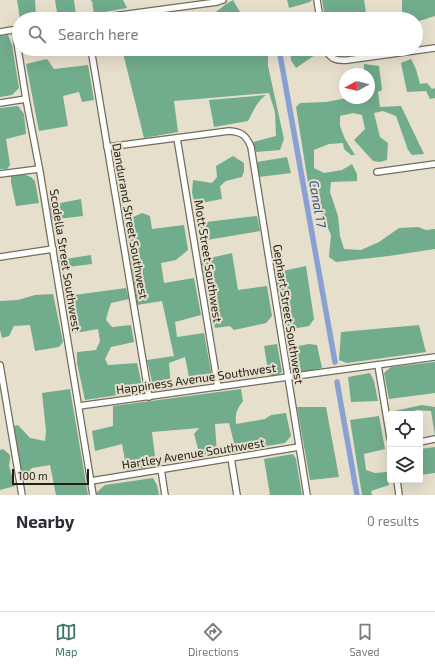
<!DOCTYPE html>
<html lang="en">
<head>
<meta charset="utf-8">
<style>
	body { margin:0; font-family:"Exo 2",sans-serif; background:#f7f7f7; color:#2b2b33 }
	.controls { position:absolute; right:12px; bottom:12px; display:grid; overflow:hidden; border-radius:4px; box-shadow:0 4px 16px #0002 }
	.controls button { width:36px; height:36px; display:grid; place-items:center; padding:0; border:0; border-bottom:1px solid #e1e1e2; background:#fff; color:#2b2b33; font:20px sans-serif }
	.compass { position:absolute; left:339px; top:68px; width:36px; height:36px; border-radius:50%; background:#fff; box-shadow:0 4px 16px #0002; rotate:262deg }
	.scale { position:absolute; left:12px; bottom:10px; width:77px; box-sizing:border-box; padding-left:4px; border:2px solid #232019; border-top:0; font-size:11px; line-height:14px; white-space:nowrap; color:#232019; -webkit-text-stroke:3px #e6dfcc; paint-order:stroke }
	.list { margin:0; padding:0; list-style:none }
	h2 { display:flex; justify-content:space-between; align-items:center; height:52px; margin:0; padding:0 16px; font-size:17px }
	h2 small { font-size:13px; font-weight:400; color:#7c7c81 }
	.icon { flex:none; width:22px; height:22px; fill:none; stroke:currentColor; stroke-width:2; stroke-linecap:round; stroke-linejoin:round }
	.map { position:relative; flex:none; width:435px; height:495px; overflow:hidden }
	.search { position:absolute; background:#fff; box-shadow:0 4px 16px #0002; left:12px; right:12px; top:12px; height:44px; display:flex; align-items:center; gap:10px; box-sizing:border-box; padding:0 14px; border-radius:22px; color:#7c7c81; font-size:15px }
	.sheet { height:116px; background:#fff }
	nav { display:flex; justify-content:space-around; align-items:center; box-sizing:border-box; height:56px; border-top:1px solid #e1e1e2; background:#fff; font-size:11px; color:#7c7c81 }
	nav a { display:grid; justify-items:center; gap:2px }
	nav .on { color:#397560 }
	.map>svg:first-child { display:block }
	.forest { fill:#71ac8d }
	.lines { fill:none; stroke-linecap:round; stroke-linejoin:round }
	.canal { stroke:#88a1d2; stroke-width:5.5 }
	.minor-casing { stroke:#746d5c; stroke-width:8 }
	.minor { stroke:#fff; stroke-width:5.5 }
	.labels { text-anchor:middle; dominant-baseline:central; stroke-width:4; stroke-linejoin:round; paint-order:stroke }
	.street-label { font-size:12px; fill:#232019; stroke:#e6dfcc }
	.water-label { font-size:13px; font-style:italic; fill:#2e4b88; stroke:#e6dfcc }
</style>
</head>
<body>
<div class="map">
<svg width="435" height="495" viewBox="0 0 435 495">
	<rect width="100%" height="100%" fill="#e6dfcc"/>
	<!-- forest -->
	<g class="forest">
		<path d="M17,0H35L36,17L33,19H20Z"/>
		<path d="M55,0H74L76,15L58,18Z"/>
		<path d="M90,0H123L127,8L94,14L92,1Z"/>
		<path d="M233,0L244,19H148L216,12L226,4Z"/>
		<path d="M287,0H312L310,2L289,8Z"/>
		<path d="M322,0H364L367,19H325Z"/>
		<path d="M402,0H435V16L416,22V19H390L402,13Z"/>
		<path d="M8,35L12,45L19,88L12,95L0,97V36Z"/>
		<path d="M122,49H268V66L284,139L280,150L256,152L253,142L276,136L275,112L269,93L174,101L178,132L144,138Z"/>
		<path d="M290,49H322L324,54L315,55L296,68L291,60Z"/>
		<path d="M330,49H371V52L359,55L336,57L330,51Z"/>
		<path d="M47,59L54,69L88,65L94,100L82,102L79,92L63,96L68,126L39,131L26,64Z"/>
		<path d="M411,59L416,69L420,84L427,83L432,89L435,88V98L430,99L426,91L407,92L401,63Z"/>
		<path d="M364,64L379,66L382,90L378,92L380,107L401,106L424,154L412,155L408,150L396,116L383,111L374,113L380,137L388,143L387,160L380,162L373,161L354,140L365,129L362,115L353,113L340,116V126L345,139L355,155H351L344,149L343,143L329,144L314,150V168L324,173L342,170L352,164L357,174V181L331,182L330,192L338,216L340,236L344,249L361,250L379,242L399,228L418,227L426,230L435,229V249L389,256L336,262L329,257L331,235L319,208L309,189L296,107L300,103L326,102L347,98H369V74H364Z"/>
		<path d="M266,95C257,101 253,112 248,121L214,127L209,100Z"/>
		<path d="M18,106L24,114L26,134L6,139L10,165L7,169H0V108Z"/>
		<path d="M233,156L244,163V171L242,177L226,181L220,186L222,199L195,204L192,193L193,180L212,183L217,177L216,166Z"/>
		<path d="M287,157L291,173L259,177L257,162Z"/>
		<path d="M23,174L31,177L35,181L39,203L16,206L11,182V176Z"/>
		<path d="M81,199L83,216L66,218L52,219L50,205Z"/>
		<path d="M142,213L150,216L152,229L184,225L188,250L176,260L161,263L164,283L194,278L201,315L175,322L177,337L204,333L212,377C204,384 201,385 190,382L185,357L169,363L171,387L163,390H154L147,360L174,356L162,301L137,305L126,225L131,218Z"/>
		<path d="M257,216L260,231L201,241L198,223Z"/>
		<path d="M232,253L238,290L267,286L272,316L266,323L234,330L230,326L215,328L201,260Z"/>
		<path d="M91,255L92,264L60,268L59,260Z"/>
		<path d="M306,266L314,319L309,326L286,330L276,279L278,272Z"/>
		<path d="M126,288L129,299L111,303L108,312L106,320L112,327L131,325L134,342L111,347L105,359L108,365L137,363L142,386L138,392L85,400L77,363V352L96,350L100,341L98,329L75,333L67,296Z"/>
		<path d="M53,294L63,342L59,347L35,351L30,325L14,326L9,336L2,338L0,330V301L18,300L35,295Z"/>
		<path d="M419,325L426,352L347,363L339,360L341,332Z"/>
		<path d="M277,344L282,372L279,374L269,376L264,346Z"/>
		<path d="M309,344L317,345L322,368L297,373L292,369L288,348Z"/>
		<path d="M435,362V393L389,399L384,373L391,367Z"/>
		<path d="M370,373L374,381L378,401L351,402L348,377Z"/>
		<path d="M70,389L88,495H56L50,465L32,468L27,473L22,474L14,426L18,425L30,438L45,441L46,431L42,393Z"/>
		<path d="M241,389L243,401C237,409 235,413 236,424L265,419L271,415L286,413L291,436L285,443L236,451L229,423L215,424L217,454L200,456L194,434L199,428L152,432L156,465L127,471L122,444L95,451L92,431L113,426V406Z"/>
		<path d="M422,405L435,407V436L431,411L416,410L409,414H390V412Z"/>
		<path d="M297,407H326L339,477L310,480Z"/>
		<path d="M379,416L385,449L364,454L366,470L375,473L387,472L389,485L371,491L372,495H362L350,420Z"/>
		<path d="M435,447V473L420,475V449Z"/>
		<path d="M3,449L10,455V459L9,466L15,486L0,490V450Z"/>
		<path d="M293,454L296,459L302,495H270L264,459Z"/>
		<path d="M153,478L157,485L159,495H97V492L105,485Z"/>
	</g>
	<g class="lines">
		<!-- canal -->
		<g class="canal">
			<path d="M279,49L335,362"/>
			<path d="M337,382L357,495"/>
		</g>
		<!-- minor casing -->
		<g class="minor-casing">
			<g id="minor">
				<path d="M317,0L320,19"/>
				<path d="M91,19L217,2L223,0"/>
				<path d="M15,30L26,99L40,172L93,495"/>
				<path d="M0,32L18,29"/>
				<path d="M91,49L149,397"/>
				<path d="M326,49C330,60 338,61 348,60L435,48"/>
				<path d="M0,103L26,99"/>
				<path d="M177,138L218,387"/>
				<path d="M107,147L229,131C242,132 246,135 251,147L307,495"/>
				<path d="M377,172L435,164"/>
				<path d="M0,174L39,169"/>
				<path d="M0,257L53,249"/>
				<path d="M0,365L22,495"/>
				<path d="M378,365L390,438"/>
				<path d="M79,406L288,377L435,357"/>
				<path d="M420,442L435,439"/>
				<path d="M231,458L237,495"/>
				<path d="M161,469L165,495"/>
				<path d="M397,480L399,495"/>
				<path d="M91,481L299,447"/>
			</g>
		</g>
		<!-- minor -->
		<use href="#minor" class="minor"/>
	</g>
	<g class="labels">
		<!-- street labels -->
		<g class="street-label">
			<text transform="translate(131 221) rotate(80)">Dandurand Street Southwest</text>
			<text transform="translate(66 260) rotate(81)">Scodella Street Southwest</text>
			<text transform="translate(209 261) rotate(81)">Mott Street Southwest</text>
			<text transform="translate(289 314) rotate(81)">Gephart Street Southwest</text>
			<text transform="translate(196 378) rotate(-8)">Happiness Avenue Southwest</text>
			<text transform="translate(193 453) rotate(-9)">Hartley Avenue Southwest</text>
		</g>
		<!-- water labels -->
		<g class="water-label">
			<text transform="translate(318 204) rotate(80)">Canal 17</text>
		</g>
	</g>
</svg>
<div class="controls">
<button><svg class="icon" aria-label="locate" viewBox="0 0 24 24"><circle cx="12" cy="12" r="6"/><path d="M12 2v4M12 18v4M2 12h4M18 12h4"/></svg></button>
<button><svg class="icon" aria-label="layers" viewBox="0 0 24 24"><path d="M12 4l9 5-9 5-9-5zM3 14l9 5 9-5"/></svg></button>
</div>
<svg class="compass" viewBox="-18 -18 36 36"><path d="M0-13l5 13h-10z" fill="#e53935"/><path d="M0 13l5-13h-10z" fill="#7c7c81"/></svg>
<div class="scale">100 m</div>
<div class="search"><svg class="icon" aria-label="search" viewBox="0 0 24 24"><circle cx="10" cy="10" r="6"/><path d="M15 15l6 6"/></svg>Search here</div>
</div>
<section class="sheet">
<h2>Nearby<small>0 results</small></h2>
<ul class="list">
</ul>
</section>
<nav>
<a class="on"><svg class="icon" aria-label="map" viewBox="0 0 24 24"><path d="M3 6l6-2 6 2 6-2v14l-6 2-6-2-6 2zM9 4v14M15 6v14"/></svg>Map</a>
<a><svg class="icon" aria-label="directions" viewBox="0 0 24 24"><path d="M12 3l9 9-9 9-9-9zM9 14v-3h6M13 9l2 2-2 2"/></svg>Directions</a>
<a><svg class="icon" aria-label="saved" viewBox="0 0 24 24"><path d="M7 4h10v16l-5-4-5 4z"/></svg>Saved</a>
</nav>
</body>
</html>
